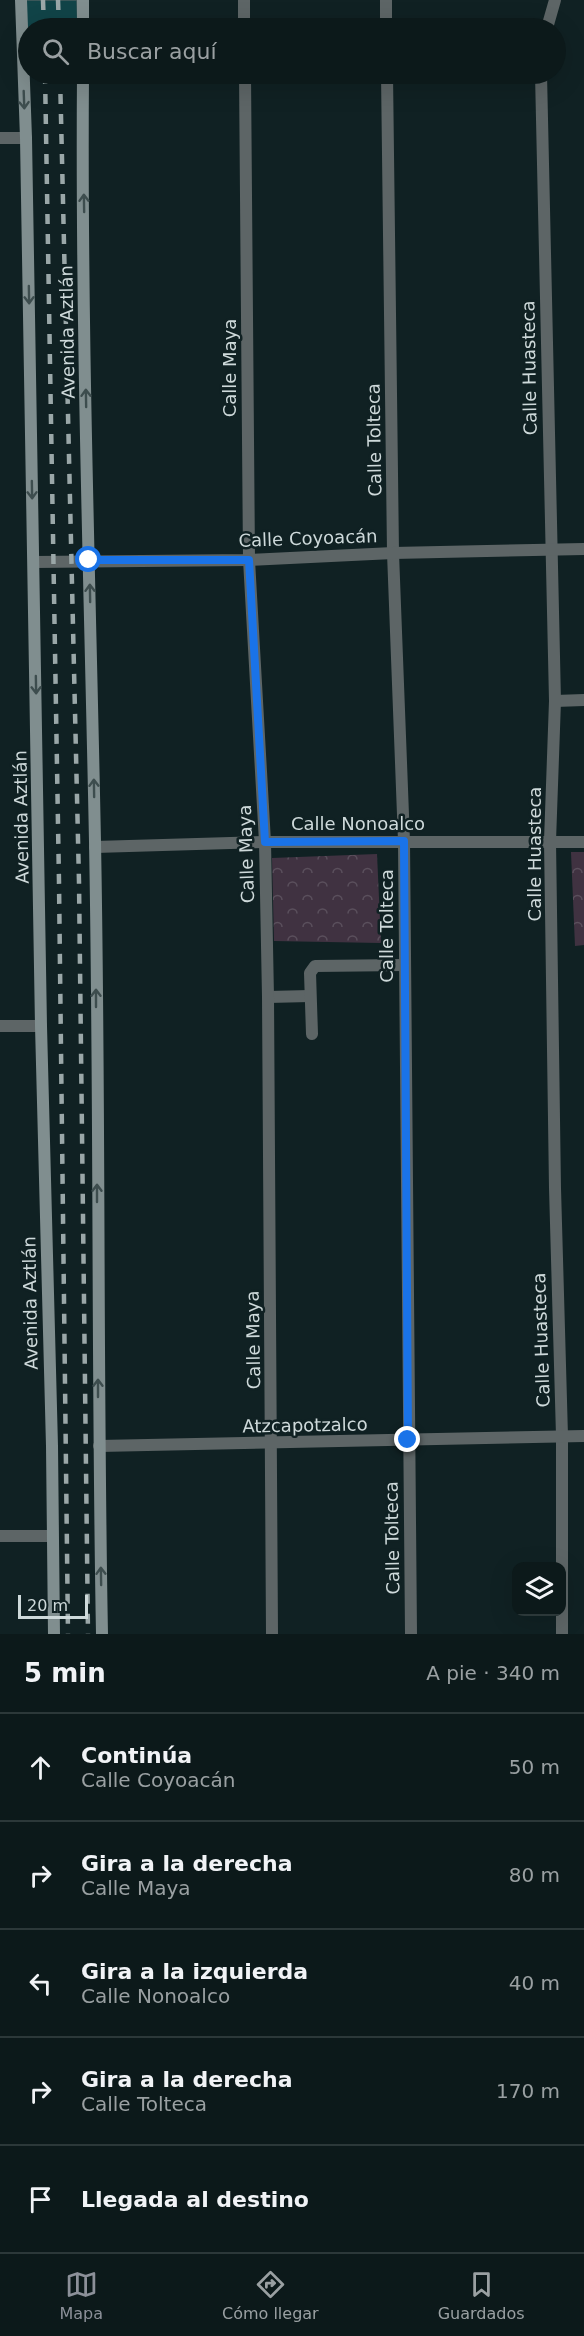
<!DOCTYPE html>
<html lang="es">
<head>
<meta charset="utf-8">
<style>
	body { margin:0; font-family:"DejaVu Sans",sans-serif; background:#152223; color:#f1f3f6 }
	.controls { position:absolute; right:18px; bottom:18px; display:grid; overflow:hidden; border-radius:12px; box-shadow:0 6px 24px #0002 }
	.controls button { width:54px; height:54px; display:grid; place-items:center; padding:0; border:0; border-bottom:2px solid #2c3839; background:#0c191a; color:#f1f3f6; font:30px sans-serif }
	.scale { position:absolute; left:18px; bottom:15px; width:70px; box-sizing:border-box; padding-left:6px; border:3px solid #ced9da; border-top:0; font-size:16px; line-height:21px; white-space:nowrap; color:#ced9da; -webkit-text-stroke:4px #102123; paint-order:stroke }
	.stop { position:absolute; width:18px; height:18px; margin:-14px; border:4px solid #1a73e8; border-radius:50%; background:#fff }
	.stop.end { background:#1a73e8; border-color:#fff; box-shadow:0 2px 6px #0008 }
	.list { margin:0; padding:0; list-style:none }
	h2 { display:flex; justify-content:space-between; align-items:center; height:78px; margin:0; padding:0 24px; font-size:26px }
	h2 small { font-size:20px; font-weight:400; color:#9aa0a2 }
	.list li { display:grid; grid-template-columns:39px 1fr auto; gap:18px; align-items:center; box-sizing:border-box; height:108px; padding:0 24px; border-top:2px solid #2c3839 }
	.list b { display:block; font-size:22px; white-space:nowrap }
	.list p { margin:0; font-size:20px; white-space:nowrap; color:#9aa0a2 }
	.list em { font-size:20px; font-style:normal; color:#9aa0a2 }
	.icon { flex:none; width:33px; height:33px; fill:none; stroke:currentColor; stroke-width:2; stroke-linecap:round; stroke-linejoin:round }
	.map { position:relative; flex:none; width:584px; height:1634px; overflow:hidden }
	.search { position:absolute; background:#0c191a; box-shadow:0 6px 24px #0002; left:18px; right:18px; top:18px; height:66px; display:flex; align-items:center; gap:15px; box-sizing:border-box; padding:0 21px; border-radius:33px; color:#9aa0a2; font-size:22px }
	.sheet { height:618px; background:#0c191a }
	nav { display:flex; justify-content:space-around; align-items:center; box-sizing:border-box; height:84px; border-top:2px solid #2c3839; background:#0c191a; font-size:16px; color:#9aa0a2 }
	nav a { display:grid; justify-items:center; gap:3px }
	nav .on { color:#8c9099 }
	.map>svg:first-child { display:block }
	.park { fill:url(#park-crowns) }
	.building { fill:#114448; stroke:#4a5e5f; stroke-width:1.5 }
	.lines { fill:none; stroke-linecap:round; stroke-linejoin:round }
	.service { stroke:#5d6566; stroke-width:12 }
	.minor { stroke:#5d6566; stroke-width:12 }
	.tertiary { stroke:#5d6566; stroke-width:12 }
	.secondary { stroke:#808e8f; stroke-width:12 }
	.rail { stroke:#9aa7a8; stroke-width:4.5; stroke-dasharray:10 10; stroke-linecap:butt }
	.oneway { stroke:#3d4d4e }
	.route { stroke:#1a73e8; stroke-width:8 }
	.labels { text-anchor:middle; dominant-baseline:central; stroke-width:5; stroke-linejoin:round; paint-order:stroke }
	.street-label { font-size:18px; fill:#ced9da; stroke:#102123 }
</style>
</head>
<body>
<div class="map">
<svg width="584" height="1634" viewBox="0 0 584 1634">
	<defs>
		<pattern id="park-crowns" width="20" height="18" patternUnits="userSpaceOnUse" patternTransform="scale(1.5)"><rect width="20" height="18" fill="#403241"/><path d="M2 6a3 3 0 1 1 6 0M12 15a3 3 0 1 1 6 0" fill="none" stroke="#5a4f5c"/></pattern>
	</defs>
	<rect width="100%" height="100%" fill="#102123"/>
	<!-- park -->
	<g class="park">
		<path d="M571,852H584V945L575,946Z"/>
		<path d="M377,854L381,943L274,941L272,858Z"/>
	</g>
	<!-- building -->
	<path class="building" d="M25,0H77L78,28H28V33H25Z"/>
	<g class="lines">
		<!-- service -->
		<g class="service">
			<path d="M555,701L584,700"/>
			<path d="M268,997L310,996"/>
			<path d="M312,1034L310,973L315,966L404,965"/>
		</g>
		<!-- minor -->
		<g class="minor">
			<path d="M244,0V28"/>
			<path d="M386,0V28"/>
			<path d="M547,28L555,0"/>
			<path d="M245,74L249,560L265,842L268,997L272,1634"/>
			<path d="M387,74L393,553L404,841L411,1634"/>
			<path d="M541,74L555,701L550,841L555,1188L562,1436V1634"/>
			<path d="M0,138H26"/>
			<path d="M34,562L249,560L393,553L584,549"/>
			<path d="M95,847L265,842H584"/>
			<path d="M99,1446L584,1436"/>
			<path d="M0,1536H52"/>
		</g>
		<!-- tertiary -->
		<path class="tertiary" d="M0,1026H41"/>
		<!-- secondary -->
		<g class="secondary">
			<path d="M21,0L26,138L41,1026L52,1446L54,1634"/>
			<path d="M83,28V0"/>
			<path d="M83,74C81,330 90,586 95,842C100,1106 97,1370 102,1634"/>
		</g>
		<!-- rail -->
		<g class="rail">
			<path d="M43,0L44,28"/>
			<path d="M58,0L59,28"/>
			<path d="M45,74L59,882L68,1634"/>
			<path d="M60,74L79,882L88,1634"/>
		</g>
	</g>
	<!-- one-way arrows -->
	<defs><path id="oneway-shaft" d="M-6 0H5M1.5-3L5.5 0L1.5 3" fill="none" stroke-width="1.6" stroke-linecap="round" stroke-linejoin="round" transform="scale(1.5)"/></defs>
	<g class="oneway">
		<use href="#oneway-shaft" transform="translate(24 100) rotate(88)"/>
		<use href="#oneway-shaft" transform="translate(84 203) rotate(-91)"/>
		<use href="#oneway-shaft" transform="translate(29 295) rotate(89)"/>
		<use href="#oneway-shaft" transform="translate(86 398) rotate(-91)"/>
		<use href="#oneway-shaft" transform="translate(32 490) rotate(89)"/>
		<use href="#oneway-shaft" transform="translate(90 593) rotate(-91)"/>
		<use href="#oneway-shaft" transform="translate(36 685) rotate(89)"/>
		<use href="#oneway-shaft" transform="translate(94 788) rotate(-91)"/>
		<use href="#oneway-shaft" transform="translate(96 998) rotate(-90)"/>
		<use href="#oneway-shaft" transform="translate(97 1193) rotate(-90)"/>
		<use href="#oneway-shaft" transform="translate(98 1388) rotate(-90)"/>
		<use href="#oneway-shaft" transform="translate(101 1576) rotate(-91)"/>
	</g>
	<g class="lines">
		<!-- route -->
		<path class="route" d="M89,560H249L265,842L404,841L408,1440"/>
	</g>
	<g class="labels">
		<!-- street labels -->
		<g class="street-label">
			<text transform="translate(67 332) rotate(-91)">Avenida Aztlán</text>
			<text transform="translate(229 368) rotate(-90)">Calle Maya</text>
			<text transform="translate(529 368) rotate(-91)">Calle Huasteca</text>
			<text transform="translate(374 440) rotate(-91)">Calle Tolteca</text>
			<text transform="translate(308 538) rotate(-2)">Calle Coyoacán</text>
			<text transform="translate(21 817) rotate(-91)">Avenida Aztlán</text>
			<text x="358" y="823">Calle Nonoalco</text>
			<text transform="translate(246 854) rotate(-92)">Calle Maya</text>
			<text transform="translate(534 854) rotate(-90)">Calle Huasteca</text>
			<text transform="translate(386 926) rotate(-90)">Calle Tolteca</text>
			<text transform="translate(30 1303) rotate(-91)">Avenida Aztlán</text>
			<text transform="translate(253 1340) rotate(-91)">Calle Maya</text>
			<text transform="translate(541 1340) rotate(-92)">Calle Huasteca</text>
			<text transform="translate(305 1425) rotate(-1)">Atzcapotzalco</text>
			<text transform="translate(392 1538) rotate(-91)">Calle Tolteca</text>
		</g>
	</g>
</svg>
<div class="controls">
<button><svg class="icon" aria-label="layers" viewBox="0 0 24 24"><path d="M12 4l9 5-9 5-9-5zM3 14l9 5 9-5"/></svg></button>
</div>
<div class="scale">20 m</div>
<div class="stop" style="left:89px;top:560px"></div>
<div class="stop end" style="left:408px;top:1440px"></div>
<div class="search"><svg class="icon" aria-label="search" viewBox="0 0 24 24"><circle cx="10" cy="10" r="6"/><path d="M15 15l6 6"/></svg>Buscar aquí</div>
</div>
<section class="sheet">
<h2>5 min<small>A pie · 340 m</small></h2>
<ul class="list">
<li><svg class="icon" aria-label="ahead" viewBox="0 0 24 24"><path d="M12 20V5M6 11l6-6 6 6"/></svg><div><b>Continúa</b><p>Calle Coyoacán</p></div><em>50 m</em></li>
<li><svg class="icon" aria-label="right" viewBox="0 0 24 24"><path d="M7 20v-9h11M14 6l5 5-5 5"/></svg><div><b>Gira a la derecha</b><p>Calle Maya</p></div><em>80 m</em></li>
<li><svg class="icon" aria-label="left" viewBox="0 0 24 24"><path d="M17 20v-9H6M10 6l-5 5 5 5"/></svg><div><b>Gira a la izquierda</b><p>Calle Nonoalco</p></div><em>40 m</em></li>
<li><svg class="icon" aria-label="right" viewBox="0 0 24 24"><path d="M7 20v-9h11M14 6l5 5-5 5"/></svg><div><b>Gira a la derecha</b><p>Calle Tolteca</p></div><em>170 m</em></li>
<li><svg class="icon" aria-label="arrive" viewBox="0 0 24 24"><path d="M6 21V4h12l-3 4 3 4H6"/></svg><div><b>Llegada al destino</b></div></li>
</ul>
</section>
<nav>
<a class="on"><svg class="icon" aria-label="map" viewBox="0 0 24 24"><path d="M3 6l6-2 6 2 6-2v14l-6 2-6-2-6 2zM9 4v14M15 6v14"/></svg>Mapa</a>
<a><svg class="icon" aria-label="directions" viewBox="0 0 24 24"><path d="M12 3l9 9-9 9-9-9zM9 14v-3h6M13 9l2 2-2 2"/></svg>Cómo llegar</a>
<a><svg class="icon" aria-label="saved" viewBox="0 0 24 24"><path d="M7 4h10v16l-5-4-5 4z"/></svg>Guardados</a>
</nav>
</body>
</html>
